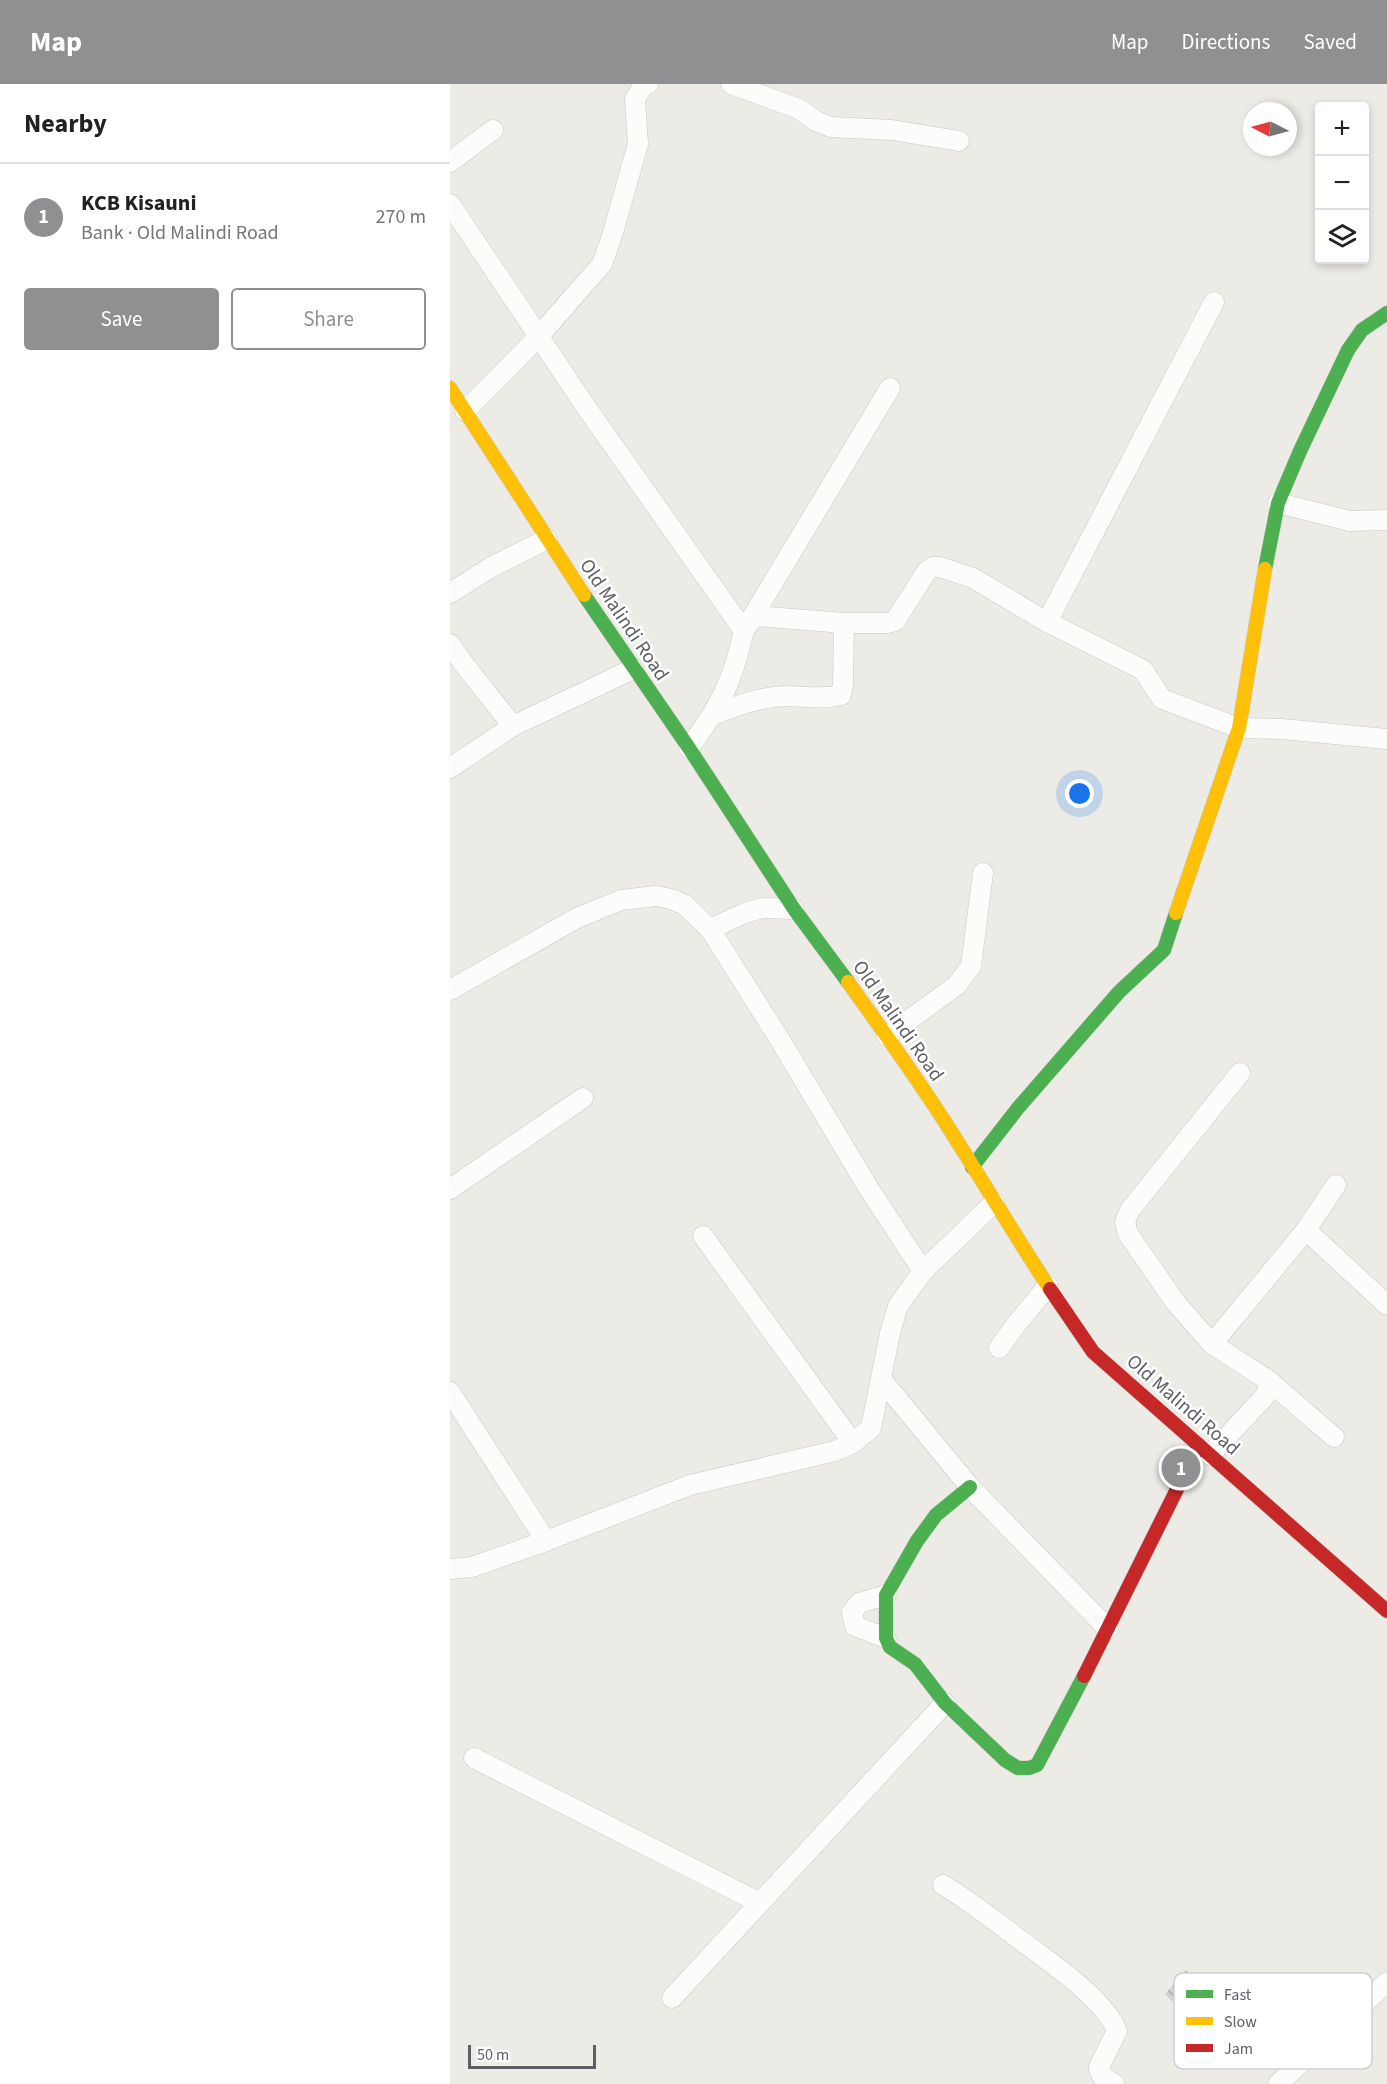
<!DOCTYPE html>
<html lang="en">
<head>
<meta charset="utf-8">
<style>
	body { margin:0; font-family:"Source Sans 3",sans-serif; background:#f2f2f2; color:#222 }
	.controls { position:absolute; right:18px; top:18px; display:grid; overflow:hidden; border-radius:6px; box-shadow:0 3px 9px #0003 }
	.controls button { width:54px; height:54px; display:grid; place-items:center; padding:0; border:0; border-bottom:2px solid #e0e0e0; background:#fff; color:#222; font:30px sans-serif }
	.compass { position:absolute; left:793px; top:18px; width:54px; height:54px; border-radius:50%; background:#fff; box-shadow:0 3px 9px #0003; rotate:276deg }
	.scale { position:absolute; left:18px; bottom:15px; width:128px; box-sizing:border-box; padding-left:6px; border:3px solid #5c5f64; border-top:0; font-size:16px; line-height:21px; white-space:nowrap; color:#5c5f64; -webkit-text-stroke:4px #fff; paint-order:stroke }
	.you { position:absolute; left:630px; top:710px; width:21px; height:21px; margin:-15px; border:4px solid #fff; border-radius:50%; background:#1a73e8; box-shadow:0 0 0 9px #1a73e833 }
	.badge { display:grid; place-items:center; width:39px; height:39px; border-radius:50%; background:#8e9092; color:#fff; font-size:20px; font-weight:700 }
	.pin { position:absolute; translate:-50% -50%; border:3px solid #fff; box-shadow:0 2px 6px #0006 }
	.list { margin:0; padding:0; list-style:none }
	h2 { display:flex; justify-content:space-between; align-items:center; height:78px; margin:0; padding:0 24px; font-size:26px }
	h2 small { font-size:20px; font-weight:400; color:#767676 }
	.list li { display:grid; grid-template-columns:39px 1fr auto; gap:18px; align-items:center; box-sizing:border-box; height:108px; padding:0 24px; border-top:2px solid #e0e0e0 }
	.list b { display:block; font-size:22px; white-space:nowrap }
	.list p { margin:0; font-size:20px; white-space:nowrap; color:#767676 }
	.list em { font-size:20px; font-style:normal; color:#767676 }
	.actions { display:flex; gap:12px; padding:18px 24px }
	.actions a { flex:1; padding:14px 0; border:2px solid #8e9092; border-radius:6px; text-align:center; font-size:21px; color:#8e9092 }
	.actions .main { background:#8e9092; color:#fff }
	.icon { flex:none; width:33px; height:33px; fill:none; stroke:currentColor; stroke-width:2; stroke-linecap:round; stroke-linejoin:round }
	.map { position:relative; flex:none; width:937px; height:2000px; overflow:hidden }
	header { display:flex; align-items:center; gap:36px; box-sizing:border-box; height:84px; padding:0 30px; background:#8e9092; color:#fff }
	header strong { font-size:28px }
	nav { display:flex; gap:33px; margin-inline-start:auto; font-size:21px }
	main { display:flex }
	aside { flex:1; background:#fff }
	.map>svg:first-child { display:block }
	.building { fill:url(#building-back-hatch) }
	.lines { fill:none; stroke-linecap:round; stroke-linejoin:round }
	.street-casing { stroke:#c7c7c7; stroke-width:21 }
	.fast-casing { stroke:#c8c9c8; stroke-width:15 }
	.slow-casing { stroke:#c8c9c8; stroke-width:15 }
	.jam-casing { stroke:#c8c9c8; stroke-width:15 }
	.street { stroke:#fcfcfb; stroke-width:20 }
	.fast { stroke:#4caf50; stroke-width:14 }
	.slow { stroke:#ffc107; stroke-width:14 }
	.jam { stroke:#c62828; stroke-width:14 }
	.labels { text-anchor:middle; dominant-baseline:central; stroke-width:5; stroke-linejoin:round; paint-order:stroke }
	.street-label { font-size:20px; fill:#5c5f64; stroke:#fff }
	.key { fill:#fff; stroke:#cecfd0; stroke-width:1.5 }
	.key-label { font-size:16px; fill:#5c5f64 }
</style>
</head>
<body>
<header>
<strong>Map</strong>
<nav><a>Map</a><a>Directions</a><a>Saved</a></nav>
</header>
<main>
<aside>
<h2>Nearby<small></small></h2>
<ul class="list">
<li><span class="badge">1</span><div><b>KCB Kisauni</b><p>Bank · Old Malindi Road</p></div><em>270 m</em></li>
</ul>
<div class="actions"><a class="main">Save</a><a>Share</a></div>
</aside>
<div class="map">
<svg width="937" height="2000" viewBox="0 0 937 2000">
	<defs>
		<pattern id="building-back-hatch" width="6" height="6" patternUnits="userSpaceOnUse" patternTransform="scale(1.5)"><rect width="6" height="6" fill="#d3d2cf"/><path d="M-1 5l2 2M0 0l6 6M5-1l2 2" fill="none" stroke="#aeaeac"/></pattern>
	</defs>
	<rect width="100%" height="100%" fill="#ecebe6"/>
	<!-- building -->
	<path class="building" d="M736,1886L748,1897L726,1921L715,1910Z"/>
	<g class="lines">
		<!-- street casing -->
		<g class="street-casing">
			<g id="street">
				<path d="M281,0L349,25L366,37L381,43L442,46L509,57"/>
				<path d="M0,78L43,46"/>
				<path d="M0,120L136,323L294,547"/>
				<path d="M15,327L89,252L152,180L162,152L188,60L185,15L193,2L198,0"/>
				<path d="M828,419L900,437L937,436"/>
				<path d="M0,509L40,484L97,455"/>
				<path d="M305,532L394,539H437L445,537L477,487L483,483H490L523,494L597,538L693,586L712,615L789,644L832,645L937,655"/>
				<path d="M597,538L764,218"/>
				<path d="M0,560L13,579L63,642"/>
				<path d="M263,631C287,622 309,613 335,612C354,612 372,616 391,611L393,600L394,539"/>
				<path d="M239,664C270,622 282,599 294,547L440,304"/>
				<path d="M0,684L63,642L183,585"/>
				<path d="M260,845L295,829L313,824L344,825"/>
				<path d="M0,906L127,834L171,816L206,812L221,815L235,821L260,845L330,956L419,1105L473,1187"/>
				<path d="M437,952L507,901L521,882L533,789"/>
				<path d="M0,1105L133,1014"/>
				<path d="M856,1146L937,1221"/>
				<path d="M253,1152L403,1359"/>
				<path d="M762,1260L856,1146L886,1101"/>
				<path d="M549,1264L568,1238L598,1202"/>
				<path d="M432,1296L520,1403L658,1545"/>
				<path d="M818,1296L884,1353"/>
				<path d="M0,1308L96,1457"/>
				<path d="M760,1371L815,1312L819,1303L818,1296L762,1260L726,1219L678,1150L675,1138L680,1126L790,989"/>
				<path d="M0,1485L22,1483L96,1457L240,1401L385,1367L403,1359L421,1344L440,1249L448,1222L473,1187L544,1119"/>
				<path d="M436,1511L409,1519L402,1529L405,1542L436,1554"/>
				<path d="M24,1674L310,1819"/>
				<path d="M493,1801C520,1817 544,1836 569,1855C598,1877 654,1914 667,1947L649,1983C649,1993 657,1995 664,2000"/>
				<path d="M222,1914L495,1619"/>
				<path d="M828,2000L937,1898"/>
			</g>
		</g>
		<!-- fast casing -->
		<g class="fast-casing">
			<g id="fast">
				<path d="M815,485L828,419L850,367L898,266L912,246L937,229"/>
				<path d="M134,511L239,664L344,825L398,898"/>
				<path d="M522,1083L568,1024L669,908L714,866L726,829"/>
				<path d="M520,1403L486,1431L467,1457L436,1511V1554L440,1563L465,1580L495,1619L555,1676L568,1684H579L587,1681L634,1592"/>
			</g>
		</g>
		<!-- slow casing -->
		<g class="slow-casing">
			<g id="slow">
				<path d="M0,304L134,511"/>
				<path d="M726,829L789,644L815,485"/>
				<path d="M398,898C434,948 470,998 502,1049C535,1101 566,1153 600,1205"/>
			</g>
		</g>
		<!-- jam casing -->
		<g class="jam-casing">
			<g id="jam">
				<path d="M600,1205L643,1268L937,1527"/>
				<path d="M634,1592L749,1361"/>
			</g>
		</g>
		<!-- street -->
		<use href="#street" class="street"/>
		<!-- fast -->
		<use href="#fast" class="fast"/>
		<!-- slow -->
		<use href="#slow" class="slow"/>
		<!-- jam -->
		<use href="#jam" class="jam"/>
	</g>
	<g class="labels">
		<!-- street labels -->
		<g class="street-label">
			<text transform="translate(174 536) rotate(56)">Old Malindi Road</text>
			<text transform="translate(448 937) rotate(55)">Old Malindi Road</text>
			<text transform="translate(733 1321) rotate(41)">Old Malindi Road</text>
		</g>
	</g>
	<!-- legend -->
	<rect x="724" y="1889" width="198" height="96" rx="9" class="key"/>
	<rect x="736" y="1906" width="27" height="8" fill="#4caf50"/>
	<rect x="736" y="1933" width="27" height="8" fill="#ffc107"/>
	<rect x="736" y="1960" width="27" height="8" fill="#c62828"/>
	<g class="key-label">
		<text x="774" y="1916">Fast</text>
		<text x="774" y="1943">Slow</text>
		<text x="774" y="1970">Jam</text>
	</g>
</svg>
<div class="controls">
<button>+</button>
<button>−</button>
<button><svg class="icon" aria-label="layers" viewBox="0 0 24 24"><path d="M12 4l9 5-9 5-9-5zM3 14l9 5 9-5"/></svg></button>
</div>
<svg class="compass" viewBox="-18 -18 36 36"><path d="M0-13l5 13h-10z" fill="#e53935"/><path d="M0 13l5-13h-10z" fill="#767676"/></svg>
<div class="scale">50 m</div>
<div class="you"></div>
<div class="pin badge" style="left:731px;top:1384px">1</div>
</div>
</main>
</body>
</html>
